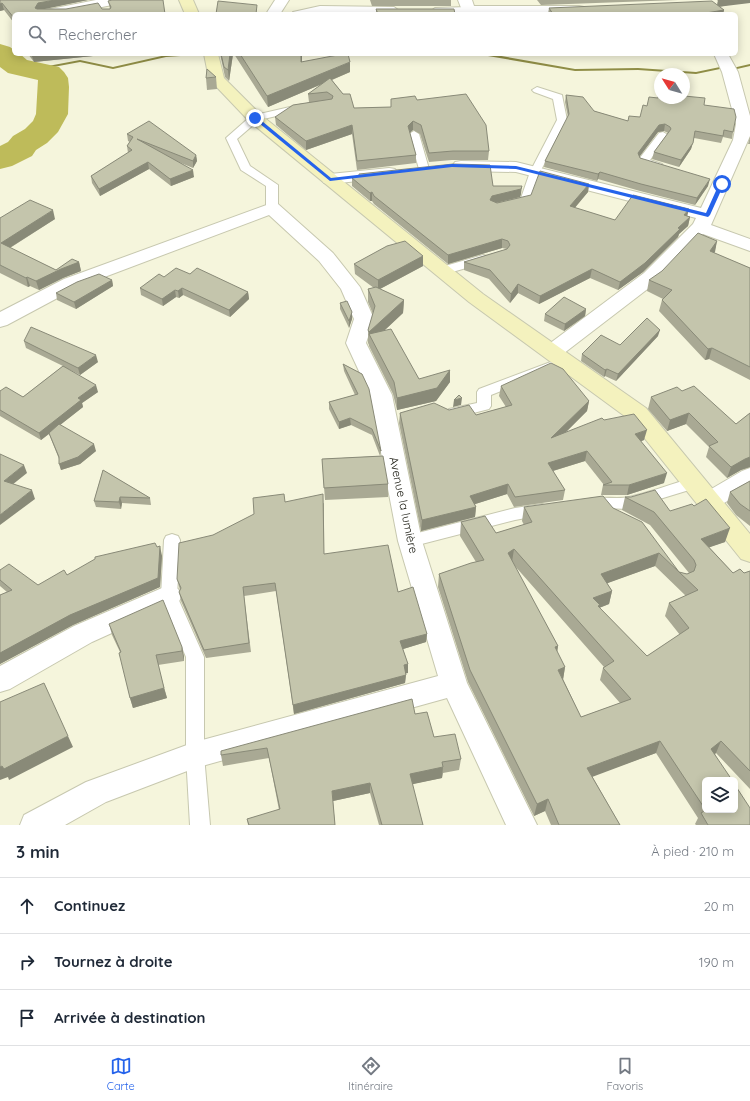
<!DOCTYPE html>
<html lang="fr">
<head>
<meta charset="utf-8">
<style>
	body { margin:0; font-family:Quicksand,sans-serif; background:#f2f2f3; color:#1f2937 }
	.controls { position:absolute; right:12px; bottom:12px; display:grid; overflow:hidden; border-radius:6px; box-shadow:0 2px 10px #0003 }
	.controls button { width:36px; height:36px; display:grid; place-items:center; padding:0; border:0; border-bottom:1px solid #e0e1e3; background:#fff; color:#1f2937; font:20px sans-serif }
	.compass { position:absolute; left:654px; top:68px; width:36px; height:36px; border-radius:50%; background:#fff; box-shadow:0 2px 10px #0003; rotate:307deg }
	.stop { position:absolute; width:12px; height:12px; margin:-9px; border:3px solid #2563eb; border-radius:50%; background:#fff }
	.stop.end { background:#2563eb; border-color:#fff; box-shadow:0 1px 4px #0008 }
	.list { margin:0; padding:0; list-style:none }
	h2 { display:flex; justify-content:space-between; align-items:center; height:52px; margin:0; padding:0 16px; font-size:17px }
	h2 small { font-size:13px; font-weight:400; color:#747a83 }
	.list li { display:grid; grid-template-columns:26px 1fr auto; gap:12px; align-items:center; box-sizing:border-box; height:56px; padding:0 16px; border-top:1px solid #e0e1e3 }
	.list b { display:block; font-size:15px; white-space:nowrap }
	.list em { font-size:13px; font-style:normal; color:#747a83 }
	.icon { flex:none; width:22px; height:22px; fill:none; stroke:currentColor; stroke-width:2; stroke-linecap:round; stroke-linejoin:round }
	.map { position:relative; flex:none; width:750px; height:825px; overflow:hidden }
	.search { position:absolute; background:#fff; box-shadow:0 2px 10px #0003; left:12px; right:12px; top:12px; height:44px; display:flex; align-items:center; gap:10px; box-sizing:border-box; padding:0 14px; border-radius:6px; color:#747a83; font-size:15px }
	.sheet { height:220px; background:#fff }
	nav { display:flex; justify-content:space-around; align-items:center; box-sizing:border-box; height:56px; border-top:1px solid #e0e1e3; background:#fff; font-size:11px; color:#747a83 }
	nav a { display:grid; justify-items:center; gap:2px }
	nav .on { color:#2563eb }
	.map>svg:first-child { display:block }
	.lines { fill:none; stroke-linecap:round; stroke-linejoin:round }
	.stream { fill:#8f8d46; fill-rule:evenodd }
	.river { fill:#bebb5a; fill-rule:evenodd }
	.lane-casing { stroke:#c7c8af; stroke-width:2 }
	.street-casing { stroke:#c7c8af; stroke-width:2 }
	.secondary-casing { stroke:#c7c8af; stroke-width:2 }
	.lane { fill:#fff; fill-rule:evenodd }
	.street { fill:#fff; fill-rule:evenodd }
	.secondary { fill:#f4f2be; fill-rule:evenodd }
	.wall { fill:#a9a994; fill-rule:evenodd }
	.shaded-wall { fill:#898a78 }
	.building { fill:#c4c5ac; stroke:#898a78; fill-rule:evenodd }
	.route { fill:#2563eb }
	.labels { text-anchor:middle; dominant-baseline:central; stroke-width:3.5; stroke-linejoin:round; paint-order:stroke }
	.street-label { font-size:12px; fill:#222219; stroke:#fff }
</style>
</head>
<body>
<div class="map">
<svg width="750" height="825" viewBox="0 0 750 825">
	<rect width="100%" height="100%" fill="#f5f5dc"/>
	<g class="lines">
		<!-- stream -->
		<g class="stream">
			<path d="M197,54L195,55L166,57L113,69L80,62L32,71L30,70L32,69L80,60L113,67L166,55Z"/>
			<path d="M389,54H398C396,56 391,56 389,54Z"/>
			<path d="M413,54H434L432,55H415Z"/>
			<path d="M480,54H490L575,69L638,68L696,72L720,67H737L750,64V66L737,69H720L696,74L638,70L575,71L482,55Z"/>
		</g>
		<!-- river -->
		<path class="river" d="M0,44L10,47L14,50V54H20L27,60L59,67L64,72L68,78L69,87L68,114L58,132L47,143L36,150L32,156L12,166L0,169V146L8,142L13,136L25,129L33,121L36,114L38,80L8,73L0,67Z"/>
		<!-- lane casing -->
		<g class="lane-casing">
			<g id="lane">
				<path d="M320,6L394,7L398,10L394,13L320,12L309,14H292L293,12Z"/>
				<path d="M468,7L471,8L472,10L471,12L435,14L431,11L435,8Z"/>
				<path d="M537,87L562,95L567,120L540,172L532,200L530,202L512,206L508,205L506,203L508,201L521,198L530,172L557,120L553,99L534,92L532,90Z"/>
				<path d="M303,104L307,105L308,107L307,109L259,120L237,139L250,166L278,185V208L276,210H268L266,208V186L241,170L226,138L251,116Z"/>
				<path d="M414,131L419,134L429,169L428,171H420L419,169L409,134Z"/>
				<path d="M663,132L668,135L650,160L662,164L663,166L662,168L658,169L639,163L638,161L639,159L659,133Z"/>
				<path d="M483,255L487,256L489,259L487,262L442,275L438,274L436,271L438,268Z"/>
				<path d="M564,357L569,358L571,361L569,364L491,395V406L489,409L454,418L449,417L447,413L449,409L477,403V392L479,389Z"/>
				<path d="M694,477L699,479L701,483L699,487L627,509L605,508L591,510L586,508L583,504L586,500C602,495 615,500 629,497C651,492 672,484 694,477Z"/>
				<path d="M542,504L547,506L550,510L547,514L515,520L410,547L404,545L402,541L404,537L410,535L515,508Z"/>
				<path d="M172,534L178,536L180,540L177,596L204,657V755L210,825H190L186,755V657L161,596L164,540L166,536Z"/>
			</g>
		</g>
		<!-- street casing -->
		<g class="street-casing">
			<g id="street">
				<path d="M96,0H124L122,3L67,14H38L40,11L45,10Z"/>
				<path d="M275,0H289L280,14H266Z"/>
				<path d="M458,0H472L474,6H579L584,7L586,10L584,13L580,14H467L463,13Z"/>
				<path d="M714,54H728L738,72L750,116V136L711,225L750,239V251L703,234L658,281L559,357L552,359L545,357L542,352L545,347L644,273L693,224L696,218L516,172L461,171L455,170L452,166L455,162L461,161L516,162L701,208L733,140L736,124L722,72Z"/>
				<path d="M389,168L395,169L398,173L395,177L330,184L324,183L321,179L324,175L330,174Z"/>
				<path d="M272,203L278,204L333,253L360,287L374,319L366,343L392,395L422,541L467,683L537,825H506L447,698L195,768L106,802L65,825H20L24,815L86,782L195,742L438,676L398,541L370,395L346,343L354,319L341,289L319,261L269,215L78,287L7,325L0,327V312L64,279Z"/>
				<path d="M750,468V488L717,507L709,510L701,507L697,501L701,495L742,471Z"/>
				<path d="M169,585L178,589L182,596L178,603L92,642L10,689L0,692V666L74,626Z"/>
			</g>
		</g>
		<!-- secondary casing -->
		<g class="secondary-casing">
			<g id="secondary">
				<path d="M179,0H193L199,14H185Z"/>
				<path d="M204,54H218L224,78L261,115L483,294L646,408L750,534V562L741,559L630,420L469,302L249,121L209,79Z"/>
			</g>
		</g>
		<!-- lane -->
		<use href="#lane" class="lane"/>
		<!-- street -->
		<use href="#street" class="street"/>
		<!-- secondary -->
		<use href="#secondary" class="secondary"/>
	</g>
	<!-- wall -->
	<g class="wall">
		<path d="M0,0H88L41,9H110L108,1L165,14H14V23L4,10L0,11Z"/>
		<path d="M370,0H451V6H372Z"/>
		<path d="M537,0H678L541,5Z"/>
		<path d="M717,0H750L719,7L724,10L723,14H548L549,8L717,5L718,1Z"/>
		<path d="M376,9L455,14H376Z"/>
		<path d="M28,54H93V56L34,62Z"/>
		<path d="M220,54H233L229,81L225,77Z"/>
		<path d="M234,54H302V62L350,72L332,80L354,108L391,107L417,100L489,151L488,160H452L429,162L420,134L413,130L410,133L416,155V163L357,170L352,134L306,150L276,125L275,117L309,102L308,94L322,84L268,107Z"/>
		<path d="M216,77L217,89L207,90L206,78Z"/>
		<path d="M566,95L594,111L628,121L640,117L647,106L704,105L733,132L732,139L723,137L721,143L694,138L691,149L679,167L652,159L654,152L668,133L664,131L658,132L639,157L640,158L708,186L695,205L640,191L598,179L597,181L544,167L545,161L568,117L565,102Z"/>
		<path d="M127,134L196,155L197,161L193,168L176,161L194,177L171,186L149,169L100,196L92,183L91,176L128,153L127,146L130,142L128,141Z"/>
		<path d="M750,137V144H748Z"/>
		<path d="M352,178L493,186L521,194L520,197L496,203H497L589,184L588,192L574,208L615,220L687,216L690,217L688,226L679,234L678,237L643,272L618,290L590,278L539,304L518,293L510,303L489,279L464,270V262L507,249L502,248L448,264L374,204L372,201H370L352,186Z"/>
		<path d="M0,218L55,219L10,248L56,270L79,262L81,271L63,278L39,290L30,286L28,287L0,273Z"/>
		<path d="M717,241L714,253L750,268V380L709,359L705,360L659,311L662,300L663,299L647,291L649,280Z"/>
		<path d="M423,256V266L380,289L404,300L403,313L385,330L419,379L450,382L436,401L397,410L393,394L369,346V345L368,343V330L373,314L368,302V289L374,288L355,274L354,264Z"/>
		<path d="M190,274L248,292L249,299L230,317L183,295L179,298L176,297L163,306L141,295L140,288L164,277Z"/>
		<path d="M112,280L113,286L76,309L57,300L56,293Z"/>
		<path d="M340,303L352,312V319L349,328L340,309Z"/>
		<path d="M586,309L585,316L564,331L544,321L545,314Z"/>
		<path d="M658,336L616,381L605,376L604,377L581,361L582,354Z"/>
		<path d="M24,341L98,362L80,375L64,367L98,392L82,403L83,407L60,425L96,451L80,464L61,470L59,459L49,434L41,440L0,416V391L23,397L63,366L26,348Z"/>
		<path d="M343,364L362,374L381,451L380,456L388,484V497L325,500L322,459L380,456L372,435L351,425L339,429L329,409V402L355,395L344,371Z"/>
		<path d="M501,386L589,401L587,411L565,433L604,420L644,440L641,441L664,483L627,495H601L603,485H604L585,461L553,471L565,490L563,500L514,507L507,494L475,504L476,507L475,517L421,531L399,423L400,413L449,410L476,415L506,407L499,396Z"/>
		<path d="M682,391L736,424L750,413V467L741,470L727,478L706,457L709,447L686,424L667,431L648,409L651,397Z"/>
		<path d="M103,470L150,498L151,505L122,503L121,509L96,507L94,501Z"/>
		<path d="M750,481V526L736,515L727,503L730,492Z"/>
		<path d="M625,497L670,511L725,542L709,547L733,573H744L750,571V789L716,753L715,754L750,825H696L695,824L698,818L656,753L592,776L620,825H551L545,811L534,816L468,682L438,587L439,574L476,562L460,536L461,522L496,533L524,525L522,521L524,507L613,508L679,572L687,574L689,573L650,525L622,510ZM514,565L604,667L603,668L600,680L620,703L581,717L563,679L565,667L557,652L558,646ZM655,566L686,596L669,603L665,616L680,635L647,656L599,608L609,604L612,591L607,583Z"/>
		<path d="M324,503V554L398,592L427,634L426,642L403,649L408,664V673H406L405,683L294,714L276,591L244,596L251,652L206,658L181,601L179,592L180,590L177,579L213,535Z"/>
		<path d="M157,547L162,556L160,587L73,625L0,664V595L7,592L0,586V570L38,585L67,575Z"/>
		<path d="M109,624L182,647L184,657V661L158,665L167,698L133,708L130,698L120,652L112,635Z"/>
		<path d="M415,714L434,737L461,759L459,770L443,773L442,778L412,784L423,825H379L370,793L333,801L335,825H248L247,819L279,810L269,758L223,766L221,755Z"/>
	</g>
	<!-- shaded-wall -->
	<g class="shaded-wall">
		<path d="M55,0H88L40,10L37,14L35,8L38,3Z"/>
		<path d="M718,0H750V3L717,7Z"/>
		<path d="M2,3L4,10L0,11V4Z"/>
		<path d="M724,10L723,14H700Z"/>
		<path d="M48,54H93V56L34,62L32,56Z"/>
		<path d="M230,54H233L229,81L228,70Z"/>
		<path d="M301,54H302V73L301,62Z"/>
		<path d="M350,62V72L268,107L267,96Z"/>
		<path d="M413,121V130L408,134V126Z"/>
		<path d="M665,124L664,131L658,132L637,160L638,153L659,125Z"/>
		<path d="M352,125V134L306,150V141Z"/>
		<path d="M693,143L691,149L679,167L681,160Z"/>
		<path d="M196,155L197,161L193,168V161Z"/>
		<path d="M148,162L149,169L100,196L99,189Z"/>
		<path d="M193,170L194,177L171,186L170,179Z"/>
		<path d="M600,172L598,179L597,181L598,174Z"/>
		<path d="M710,179L708,186L695,205L697,198Z"/>
		<path d="M589,184L588,192L569,215L570,206Z"/>
		<path d="M522,186L521,194L520,197L491,204L490,200L492,196Z"/>
		<path d="M372,192V201H370V193Z"/>
		<path d="M689,209L687,217L684,215Z"/>
		<path d="M53,210L55,219L3,252L1,243Z"/>
		<path d="M690,217L688,226L679,234L678,237L643,272L618,290L620,282Z"/>
		<path d="M502,239V248L448,264V255Z"/>
		<path d="M717,241L715,252L707,262L710,251Z"/>
		<path d="M423,256V266L378,290V280Z"/>
		<path d="M79,262L81,271L63,278L39,290L36,281L61,269Z"/>
		<path d="M592,269L590,278L539,304L540,296Z"/>
		<path d="M27,277L30,286L28,287L26,278Z"/>
		<path d="M112,280L113,286L76,309L74,302Z"/>
		<path d="M518,284V293L510,303L511,294Z"/>
		<path d="M182,288L183,295L179,298L178,291Z"/>
		<path d="M175,290L176,297L163,306L162,299Z"/>
		<path d="M248,292L249,299L230,317L229,310Z"/>
		<path d="M404,300L403,313L373,341L369,334V345V332Z"/>
		<path d="M586,309L585,316L564,331L565,324Z"/>
		<path d="M352,312V319L349,328V321Z"/>
		<path d="M660,330L658,336L616,381L618,374Z"/>
		<path d="M712,348L709,359L705,360L708,349Z"/>
		<path d="M96,355L98,362L80,375L78,368Z"/>
		<path d="M607,369L605,376L604,377L605,370Z"/>
		<path d="M450,370V382L436,401L397,410V398Z"/>
		<path d="M96,385L98,392L82,403L83,407L41,440L39,433L78,398Z"/>
		<path d="M462,398L461,405L453,407L454,400Z"/>
		<path d="M589,401L587,411L550,448L551,438Z"/>
		<path d="M689,413L686,424L667,431L670,420Z"/>
		<path d="M350,418L351,425L339,429V422Z"/>
		<path d="M647,430L644,440L632,445L635,434Z"/>
		<path d="M94,444L96,451L80,464L61,470L59,464Z"/>
		<path d="M587,451L585,461L546,473L548,463Z"/>
		<path d="M750,457V467L741,470L727,478L731,467L745,459Z"/>
		<path d="M24,465L27,473L7,489L4,481Z"/>
		<path d="M667,473L664,483L627,495L629,485Z"/>
		<path d="M508,484L507,494L469,506L470,496Z"/>
		<path d="M32,490L35,499L0,525V515Z"/>
		<path d="M120,497L122,503L121,509L119,502Z"/>
		<path d="M476,507L475,517L421,531L422,520Z"/>
		<path d="M730,528L725,542L696,552L701,539Z"/>
		<path d="M160,546L162,556L160,587L73,625L0,664V653Z"/>
		<path d="M514,549L512,562L508,553Z"/>
		<path d="M659,553L655,566L597,587L601,574Z"/>
		<path d="M612,591L609,604L599,608L593,598Z"/>
		<path d="M427,634L426,642L400,650V641Z"/>
		<path d="M558,646L556,659L555,647Z"/>
		<path d="M182,647L184,657V661L182,651Z"/>
		<path d="M408,664V673L403,674L404,665Z"/>
		<path d="M565,667L563,680L558,670Z"/>
		<path d="M406,675L405,683L294,714L293,705Z"/>
		<path d="M164,688L167,698L133,708L130,698Z"/>
		<path d="M68,736L73,747L9,780L8,777L0,780V767Z"/>
		<path d="M660,741L656,753L584,780L587,768Z"/>
		<path d="M721,741L716,753L706,761L711,749Z"/>
		<path d="M443,767L442,778L409,785L410,774Z"/>
		<path d="M370,783V793L333,801L332,791Z"/>
		<path d="M548,799L545,811L534,816L537,804Z"/>
	</g>
	<!-- building -->
	<g class="building">
		<path d="M0,0H55L38,3L35,8L37,9H66L98,3L102,9H110L111,7L108,1L112,0H163L165,14H14V18L2,3L0,4Z"/>
		<path d="M218,1L257,5L256,14H216Z"/>
		<path d="M712,1L724,10L700,14H553L549,8Z"/>
		<path d="M376,9H454L455,14H395V13L378,14Z"/>
		<path d="M31,54H48L32,56Z"/>
		<path d="M221,54H230L228,70L224,67Z"/>
		<path d="M240,54H301V62L343,54H348L350,62L267,96Z"/>
		<path d="M207,69L216,77L206,78Z"/>
		<path d="M330,78L343,94H350L354,108L391,107V99L415,96L417,100L466,94L486,125L489,151H453L429,153L421,125L413,121L408,126L416,155L357,161L352,125L306,141L275,117L293,105L332,99L333,96L327,92L308,94Z"/>
		<path d="M659,92L660,93V98H684V96L705,98L704,105L734,109L736,117L733,132L724,130L723,136L695,131L693,143L681,160L654,152L671,129L670,127L665,124L659,125L638,153L640,158L710,179L697,198L641,184L600,172L598,174L545,161L569,114L566,95L583,97L594,111L628,121L629,116L640,117L643,105L647,106L649,97L658,98Z"/>
		<path d="M149,121L196,155L193,161L137,139L193,170L170,179L148,162L99,189L91,176L132,150L127,146L133,137L127,134Z"/>
		<path d="M453,164L490,165L493,186H522L521,189L492,196L490,200L497,203L531,195L540,171L589,184L570,206L615,220L633,195L689,209L684,215L690,217L678,228L680,229L645,263L620,282L592,269L540,296L518,284L511,294L490,270L464,262L507,249L510,245L508,241L502,239L448,255L374,196L372,192L370,193L352,178L359,176V174Z"/>
		<path d="M30,200L53,210L1,243L56,270L72,259L79,262L61,269L36,281L27,277L26,278L0,265V218Z"/>
		<path d="M698,233L717,241L710,251L750,268V367L712,348L708,349L662,300L672,290L649,280L662,271Z"/>
		<path d="M405,241L423,256L378,280L354,264L387,246Z"/>
		<path d="M176,268L190,274L197,268L248,292L229,310L182,288L178,291L175,290L162,299L140,288L159,274L164,277Z"/>
		<path d="M99,274L112,280L74,302L56,293L77,282Z"/>
		<path d="M376,287L404,300L369,332L368,330L375,306L368,289Z"/>
		<path d="M564,297L586,309L565,324L545,314Z"/>
		<path d="M347,301L352,312L349,321L340,303Z"/>
		<path d="M647,318L660,330L618,374L607,369L605,370L582,354L601,335L620,345Z"/>
		<path d="M31,327L96,355L78,368L24,341Z"/>
		<path d="M391,329L419,379L450,370L437,388L397,398L394,382L369,334Z"/>
		<path d="M551,363L563,369L589,401L551,438L602,418L604,420L634,414L647,430L635,434L667,473L629,485H603L612,482L587,451L548,463L565,490L515,497L508,484L470,496L476,507L422,520L400,413L434,403L449,410L469,405L476,415L512,405L501,386Z"/>
		<path d="M343,364L362,374L369,389L381,451L372,429L350,418L339,422L329,402L358,394Z"/>
		<path d="M63,366L96,385L78,398L81,400L39,433L0,410V391L6,387L23,397Z"/>
		<path d="M694,386L736,424L750,413V457L745,459L731,467L709,446L718,442L689,413L670,420L651,397L677,387L682,391Z"/>
		<path d="M459,395L462,398L454,400Z"/>
		<path d="M59,424L94,444L78,457L59,464V457L49,433Z"/>
		<path d="M0,454L24,465L4,481L32,490L0,515Z"/>
		<path d="M383,456L388,484L324,488L322,459Z"/>
		<path d="M103,470L150,498L120,497L119,502L94,501Z"/>
		<path d="M750,481V511L740,504L730,492Z"/>
		<path d="M655,490L670,511L692,504L694,506L706,499L730,528L701,539L733,573L740,569L744,573L750,571V771L721,741L711,749L732,780H705V809L660,741L587,768L620,825H559L548,799L537,804L470,670L439,574L471,563L484,560L461,522L485,516L496,533L532,522L524,507L603,496L613,508L642,522L679,572L687,574L694,571L696,565L694,560L654,512L625,497H631ZM514,549L614,661L603,668L631,699L581,717L558,670L565,667L555,647L558,646L508,553ZM659,553L698,590L669,603L689,628L647,656L598,606L600,605L593,598L612,591L601,574Z"/>
		<path d="M284,494L285,502L323,494L324,554L388,545L398,592L413,587L427,634L400,641L408,664L404,665L406,675L293,705L275,583L243,587L249,643L204,650L179,592L181,588L177,579L179,543L213,535L254,514L253,498Z"/>
		<path d="M155,543L157,547L160,546L158,578L70,615L0,653V595L12,590L0,580V570L9,564L38,585L64,570L67,575L95,559V557Z"/>
		<path d="M163,600L182,647V651L156,655L164,688L130,698L119,653L121,652L109,624Z"/>
		<path d="M44,683L68,736L4,769L2,766L0,767V702Z"/>
		<path d="M412,699L415,714L427,712L434,737L455,734L461,759L442,762L443,767L410,774L423,825H382L370,783L332,791L335,825H249L247,819L280,809L267,748L221,755V751Z"/>
		<path d="M735,785L750,808V825H708L701,813L706,810H705H735Z"/>
	</g>
	<!-- route -->
	<path class="route" d="M254,117H257L331,178L452,164L516,166L706,213L719,184L722,183L724,184L710,215L708,217L516,169L452,167L330,181L254,119Z"/>
	<g class="labels">
		<!-- street labels -->
		<g class="street-label">
			<text transform="translate(404 505) rotate(78)">Avenue la lumière</text>
		</g>
	</g>
</svg>
<div class="controls">
<button><svg class="icon" aria-label="layers" viewBox="0 0 24 24"><path d="M12 4l9 5-9 5-9-5zM3 14l9 5 9-5"/></svg></button>
</div>
<svg class="compass" viewBox="-18 -18 36 36"><path d="M0-13l5 13h-10z" fill="#e53935"/><path d="M0 13l5-13h-10z" fill="#747a83"/></svg>
<div class="stop" style="left:722px;top:184px"></div>
<div class="stop end" style="left:255px;top:118px"></div>
<div class="search"><svg class="icon" aria-label="search" viewBox="0 0 24 24"><circle cx="10" cy="10" r="6"/><path d="M15 15l6 6"/></svg>Rechercher</div>
</div>
<section class="sheet">
<h2>3 min<small>À pied · 210 m</small></h2>
<ul class="list">
<li><svg class="icon" aria-label="ahead" viewBox="0 0 24 24"><path d="M12 20V5M6 11l6-6 6 6"/></svg><div><b>Continuez</b></div><em>20 m</em></li>
<li><svg class="icon" aria-label="right" viewBox="0 0 24 24"><path d="M7 20v-9h11M14 6l5 5-5 5"/></svg><div><b>Tournez à droite</b></div><em>190 m</em></li>
<li><svg class="icon" aria-label="arrive" viewBox="0 0 24 24"><path d="M6 21V4h12l-3 4 3 4H6"/></svg><div><b>Arrivée à destination</b></div></li>
</ul>
</section>
<nav>
<a class="on"><svg class="icon" aria-label="map" viewBox="0 0 24 24"><path d="M3 6l6-2 6 2 6-2v14l-6 2-6-2-6 2zM9 4v14M15 6v14"/></svg>Carte</a>
<a><svg class="icon" aria-label="directions" viewBox="0 0 24 24"><path d="M12 3l9 9-9 9-9-9zM9 14v-3h6M13 9l2 2-2 2"/></svg>Itinéraire</a>
<a><svg class="icon" aria-label="saved" viewBox="0 0 24 24"><path d="M7 4h10v16l-5-4-5 4z"/></svg>Favoris</a>
</nav>
</body>
</html>
